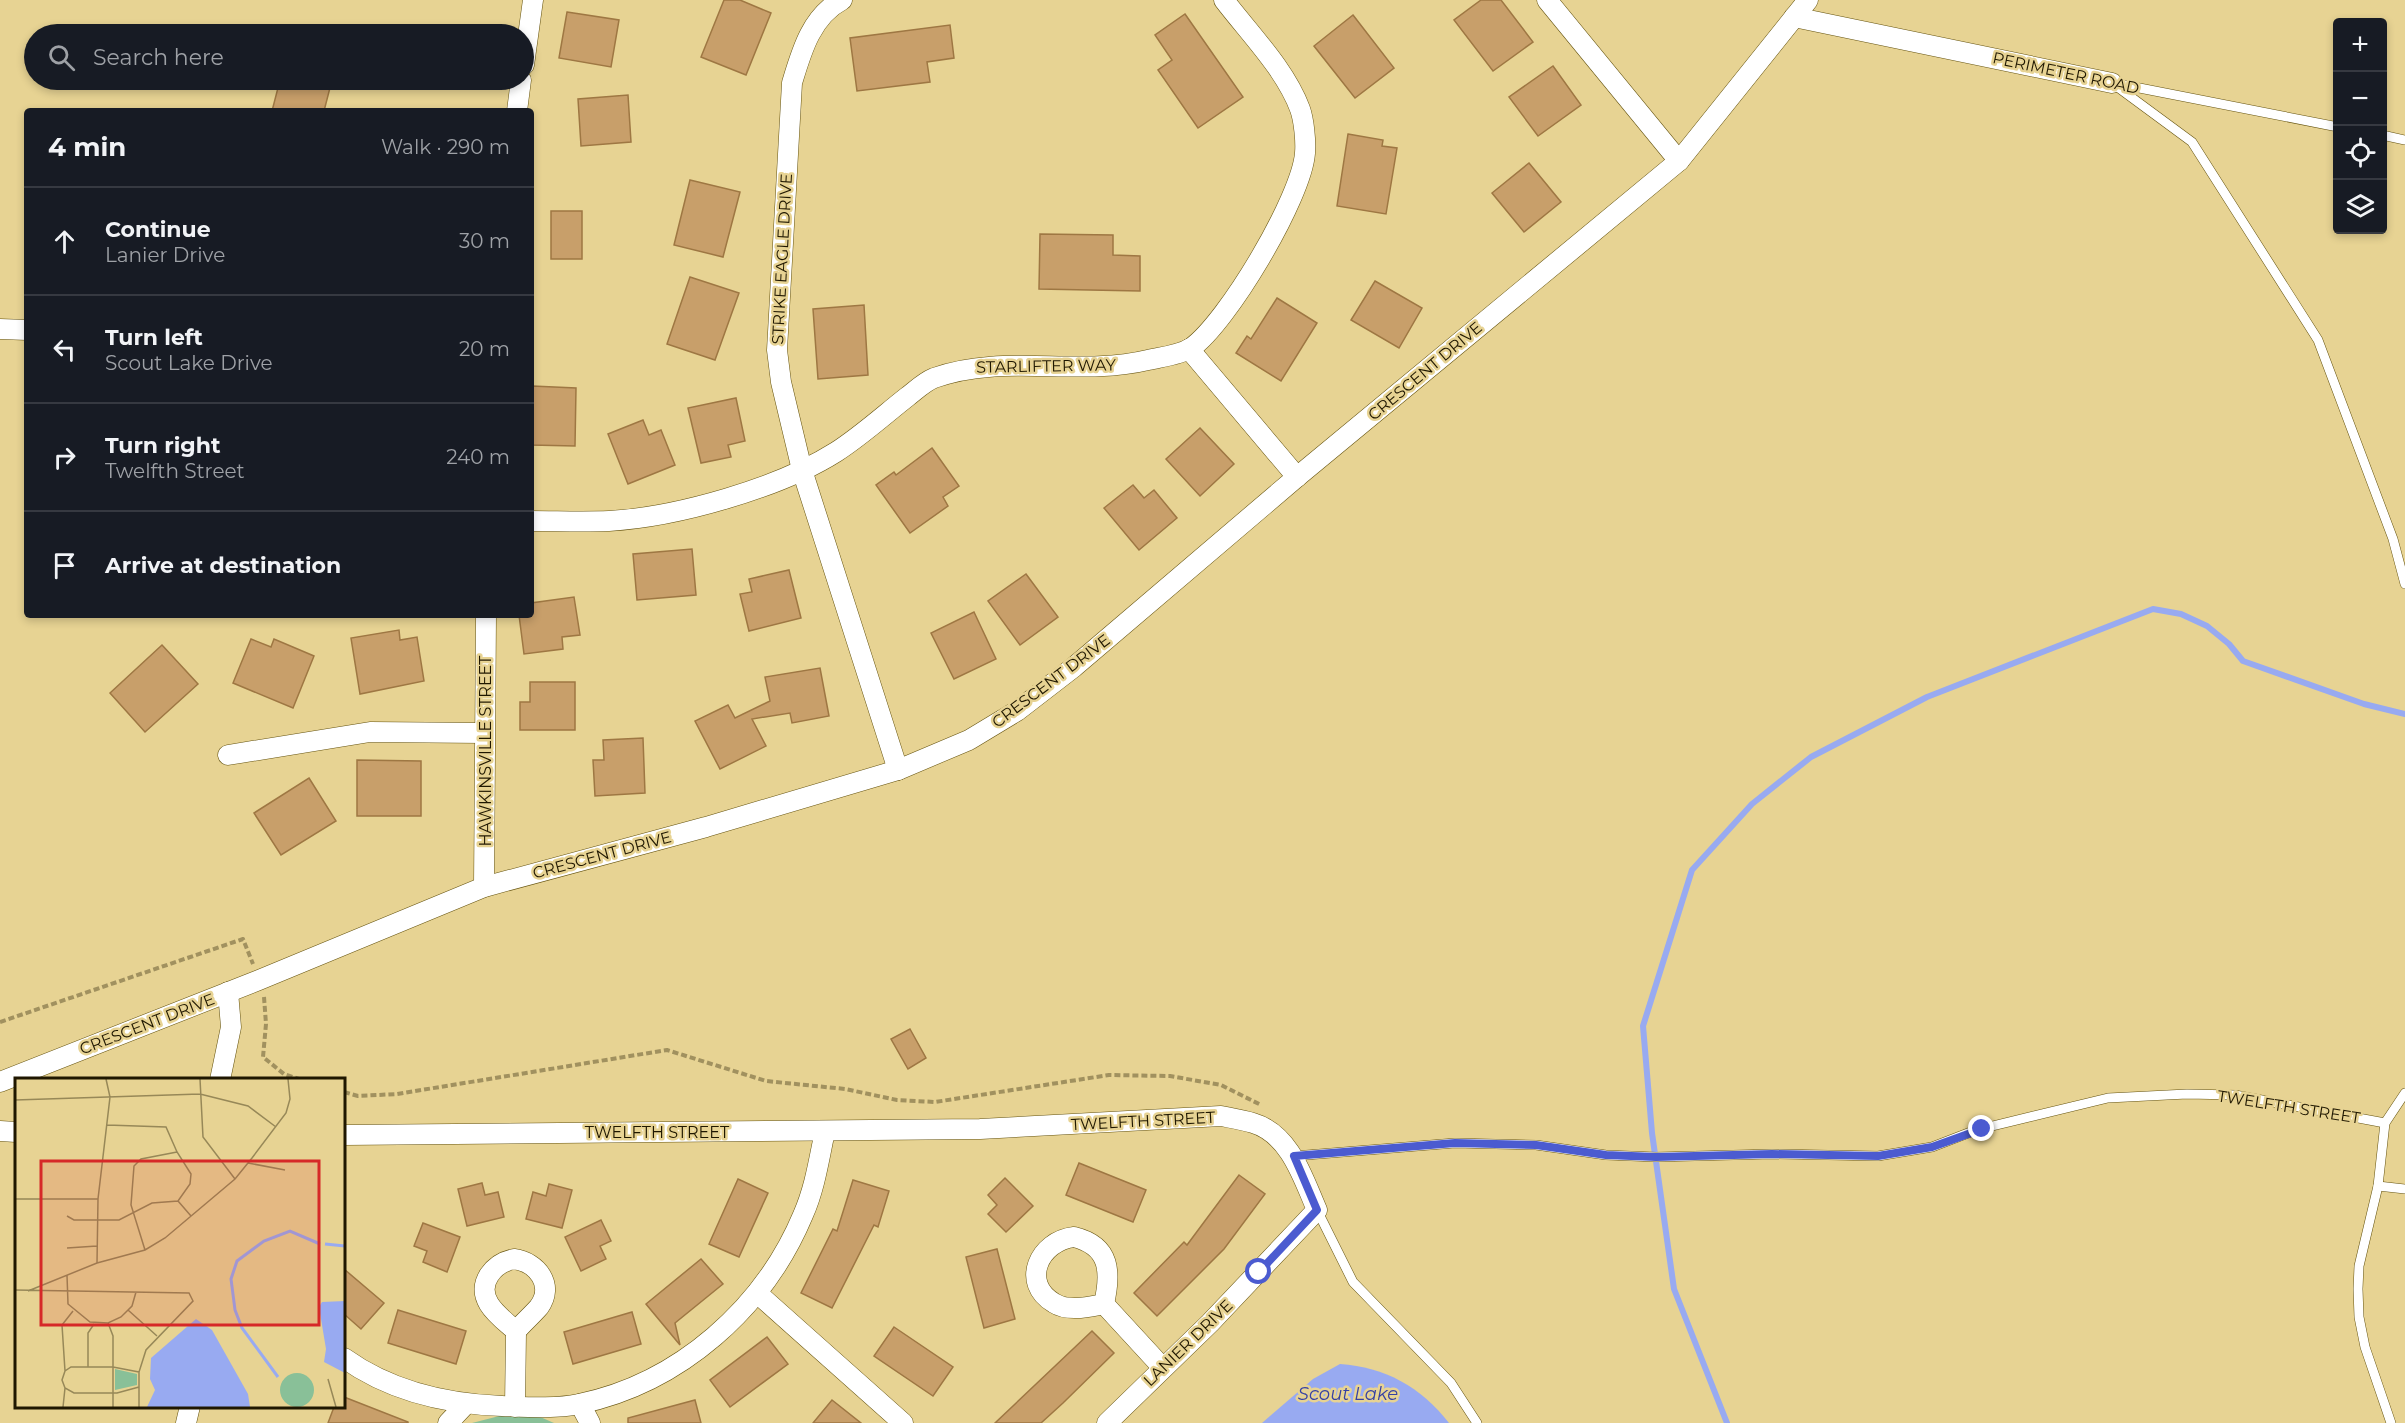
<!DOCTYPE html>
<html lang="en">
<head>
<meta charset="utf-8">
<style>
	body { margin:0; font-family:Montserrat,sans-serif; background:#242831; color:#f1f3f6 }
	.controls { position:absolute; right:18px; top:18px; display:grid; overflow:hidden; border-radius:6px; box-shadow:0 3px 9px #0003 }
	.controls button { width:54px; height:54px; display:grid; place-items:center; padding:0; border:0; border-bottom:2px solid #363941; background:#171b24; color:#f1f3f6; font:30px sans-serif }
	.stop { position:absolute; width:18px; height:18px; margin:-14px; border:4px solid #4b5bd0; border-radius:50%; background:#fff }
	.stop.end { background:#4b5bd0; border-color:#fff; box-shadow:0 2px 6px #0008 }
	.list { margin:0; padding:0; list-style:none }
	h2 { display:flex; justify-content:space-between; align-items:center; height:78px; margin:0; padding:0 24px; font-size:26px }
	h2 small { font-size:20px; font-weight:400; color:#9ea1a6 }
	.list li { display:grid; grid-template-columns:39px 1fr auto; gap:18px; align-items:center; box-sizing:border-box; height:108px; padding:0 24px; border-top:2px solid #363941 }
	.list b { display:block; font-size:22px; white-space:nowrap }
	.list p { margin:0; font-size:20px; white-space:nowrap; color:#9ea1a6 }
	.list em { font-size:20px; font-style:normal; color:#9ea1a6 }
	.icon { flex:none; width:33px; height:33px; fill:none; stroke:currentColor; stroke-width:2; stroke-linecap:round; stroke-linejoin:round }
	.map { position:relative; flex:none; width:2405px; height:1423px; overflow:hidden }
	.search { position:absolute; background:#171b24; box-shadow:0 3px 9px #0003; left:24px; top:24px; width:510px; height:66px; display:flex; align-items:center; gap:15px; box-sizing:border-box; padding:0 21px; border-radius:33px; color:#9ea1a6; font-size:22px }
	.panel { position:absolute; background:#171b24; box-shadow:0 3px 9px #0003; left:24px; top:108px; width:510px; height:510px; border-radius:6px }
	.map>svg:first-child { display:block }
	.green { fill:#89c098 }
	.water { fill:#98aaf1 }
	.lines { fill:none; stroke-linecap:round; stroke-linejoin:round }
	.stream { stroke:#98aaf1; stroke-width:6 }
	.building { fill:#c89f6a; stroke:#9e7743; stroke-width:1.5 }
	.lane-casing { stroke:#65530f; stroke-width:10 }
	.street-casing { stroke:#65530f; stroke-width:21 }
	.path { stroke:#a1915f; stroke-width:4; stroke-dasharray:6 3; stroke-linecap:butt }
	.lane { stroke:#fff; stroke-width:9 }
	.street { stroke:#fff; stroke-width:20 }
	.route { stroke:#4b5bd0; stroke-width:8 }
	.labels { text-anchor:middle; dominant-baseline:central; stroke-width:5; stroke-linejoin:round; paint-order:stroke }
	.street-label { font-size:16px; fill:#1f1700; stroke:#e7d393 }
	.water-label { font-size:18px; font-style:italic; fill:#3540a4; stroke:#e7d393 }
	.inset-river { fill:none; stroke:#98aaf1; stroke-width:3 }
	.inset-road { fill:none; stroke:#978858; stroke-width:1.5 }
	.view { fill:#d62828; fill-opacity:0.15; stroke:#d62828; stroke-width:3 }
	.inset-edge { fill:none; stroke:#1f1700; stroke-width:3 }
</style>
</head>
<body>
<div class="map">
<svg width="2405" height="1423" viewBox="0 0 2405 1423">
	<rect width="100%" height="100%" fill="#e7d393"/>
	<!-- green -->
	<path class="green" d="M511,1413L538,1416L554,1423H472Z"/>
	<!-- water -->
	<path class="water" d="M1340,1364C1385,1367 1421,1387 1449,1423H1262L1313,1379Z"/>
	<g class="lines">
		<!-- stream -->
		<path class="stream" d="M1727,1423L1674,1289L1652,1133L1643,1026L1692,870L1752,804L1811,757L1927,697L2153,609L2181,614L2207,626L2229,644L2243,661L2364,704L2405,714"/>
	</g>
	<!-- building -->
	<g class="building">
		<path d="M724,0H740L771,13L746,75L701,57Z"/>
		<path d="M1481,0H1501L1533,42L1493,71L1454,20Z"/>
		<path d="M567,12L619,20L611,67L559,58Z"/>
		<path d="M1185,14L1243,97L1198,128L1158,70L1172,60L1155,35Z"/>
		<path d="M1353,15L1394,68L1355,98L1314,46Z"/>
		<path d="M950,25L954,58L927,62L930,82L857,91L850,38Z"/>
		<path d="M1553,66L1581,105L1538,136L1509,97Z"/>
		<path d="M280,80H332L324,111H272Z"/>
		<path d="M628,95L631,142L581,146L578,99Z"/>
		<path d="M1348,134L1383,140L1382,146L1397,148L1386,214L1337,206Z"/>
		<path d="M1529,163L1561,202L1524,232L1492,193Z"/>
		<path d="M690,180L740,192L723,257L674,245Z"/>
		<rect x="551" y="211" width="31" height="48"/>
		<path d="M1040,234L1113,235V255L1140,256V291L1039,289Z"/>
		<path d="M690,277L739,293L715,360L667,344Z"/>
		<path d="M1375,281L1422,308L1399,348L1351,320Z"/>
		<path d="M1277,298L1317,323L1281,381L1236,353L1247,336L1251,339Z"/>
		<path d="M864,305L868,375L818,379L813,309Z"/>
		<path d="M532,386L576,388L575,446L531,445Z"/>
		<path d="M736,398L745,441L728,445L731,457L701,463L688,408Z"/>
		<path d="M643,420L649,435L661,430L675,465L628,484L608,434Z"/>
		<path d="M1200,428L1234,464L1200,496L1166,459Z"/>
		<path d="M932,448L959,486L943,497L948,506L910,533L876,485L894,472L896,475Z"/>
		<path d="M1133,485L1144,498L1154,490L1177,518L1139,550L1104,508Z"/>
		<path d="M692,549L696,595L637,600L633,554Z"/>
		<path d="M789,570L801,618L749,631L740,594L752,592L749,579Z"/>
		<path d="M1026,574L1058,617L1020,645L988,601Z"/>
		<path d="M574,597L580,635L562,637L563,649L524,654L519,615H531V603Z"/>
		<path d="M974,612L996,659L954,679L931,633Z"/>
		<path d="M399,630L400,640L417,637L424,681L360,694L351,638Z"/>
		<path d="M251,639L271,647L274,639L314,656L293,708L233,683Z"/>
		<path d="M162,645L198,684L145,732L110,693Z"/>
		<path d="M820,668L829,716L792,723L790,713L752,719L766,746L720,769L695,721L728,705L735,718L770,701L765,677Z"/>
		<path d="M530,682H575V730H520V702H530Z"/>
		<path d="M643,738L645,793L595,796L593,760H604L603,740Z"/>
		<path d="M357,760L421,761V816H357Z"/>
		<path d="M309,778L336,821L281,855L254,813Z"/>
		<path d="M910,1029L926,1058L908,1069L891,1039Z"/>
		<path d="M1079,1163L1146,1190L1133,1222L1066,1195Z"/>
		<path d="M1239,1175L1265,1194L1224,1249L1157,1316L1134,1293L1184,1242L1187,1245Z"/>
		<path d="M1005,1178L1033,1206L1006,1232L988,1214L997,1205L988,1195Z"/>
		<path d="M738,1179L768,1193L739,1257L709,1244Z"/>
		<path d="M853,1180L889,1191L878,1227L874,1225L832,1308L801,1293L833,1229L837,1231Z"/>
		<path d="M482,1183L485,1195L498,1192L504,1217L467,1226L458,1189Z"/>
		<path d="M549,1184L572,1190L562,1228L526,1219L533,1192L546,1196Z"/>
		<path d="M601,1220L611,1241L600,1246L606,1259L581,1271L565,1237Z"/>
		<path d="M423,1223L460,1237L447,1272L423,1262L427,1251L414,1246Z"/>
		<path d="M997,1249L1015,1319L984,1328L966,1257Z"/>
		<path d="M701,1259L723,1284L675,1323L680,1345L646,1304Z"/>
		<path d="M344,1269L384,1303L361,1329L344,1314Z"/>
		<path d="M398,1310L466,1331L456,1364L388,1343Z"/>
		<path d="M632,1312L641,1344L573,1364L564,1332Z"/>
		<path d="M894,1327L953,1367L933,1396L874,1356Z"/>
		<path d="M1092,1331L1114,1353L1063,1403L1041,1423H995Z"/>
		<path d="M767,1337L788,1364L730,1407L710,1380Z"/>
		<path d="M344,1397L408,1422V1423H328L334,1407H344Z"/>
		<path d="M695,1400L701,1423H628V1418Z"/>
		<path d="M832,1400L861,1423H813Z"/>
	</g>
	<g class="lines">
		<!-- lane casing -->
		<g class="lane-casing">
			<g id="lane">
				<path d="M2112,83L2192,142L2318,340L2393,539L2405,584"/>
				<path d="M2114,83L2338,127"/>
				<path d="M2382,135L2405,140"/>
				<path d="M1294,1156L1455,1143L1536,1145L1606,1155L1656,1157L1772,1154L1878,1156L1932,1147L1976,1130L2108,1098L2187,1094L2235,1095L2385,1123"/>
				<path d="M2378,1186L2405,1189"/>
				<path d="M1317,1210L1353,1282L1451,1383L1477,1423"/>
				<path d="M2391,1423L2365,1347L2359,1317L2358,1289L2359,1266L2378,1186L2385,1123L2405,1093"/>
			</g>
		</g>
		<!-- street casing -->
		<g class="street-casing">
			<g id="street">
				<path d="M842,0C811,16 801,53 792,83L777,350L781,382L802,470L898,770"/>
				<path d="M1547,0L1679,161"/>
				<path d="M1794,17L2112,83"/>
				<path d="M524,65L533,0"/>
				<path d="M517,111L521,80"/>
				<path d="M0,329L27,330"/>
				<path d="M1189,349L1297,477"/>
				<path d="M531,521C557,521 583,522 609,521C677,517 779,488 836,452C861,436 884,415 907,397C915,391 924,382 934,378C1003,353 1077,377 1148,360C1161,357 1180,355 1191,348C1227,323 1302,197 1305,153C1306,142 1304,120 1300,109C1285,69 1250,34 1224,0"/>
				<path d="M228,755L370,732L484,733"/>
				<path d="M484,887L486,615"/>
				<path d="M220,1080L231,1027L228,992"/>
				<path d="M0,1082L259,980L484,887L706,827L898,770L969,740L1017,711L1074,667L1297,477L1679,161L1808,0"/>
				<path d="M0,1131L16,1132"/>
				<path d="M344,1135L980,1129L1221,1116C1231,1118 1243,1120 1253,1123C1290,1134 1303,1178 1317,1210L1210,1323L1107,1423"/>
				<path d="M1074,1237C1111,1246 1111,1273 1104,1304C1088,1307 1068,1312 1054,1303C1020,1283 1039,1241 1074,1237Z"/>
				<path d="M514,1259C537,1262 555,1285 539,1307C532,1315 523,1323 516,1331C507,1323 495,1314 489,1304C476,1283 494,1263 514,1259Z"/>
				<path d="M757,1293L903,1423"/>
				<path d="M1104,1304L1162,1367"/>
				<path d="M344,1358C390,1391 447,1404 502,1406C527,1407 555,1409 579,1404C680,1383 764,1308 803,1215C815,1188 819,1159 825,1131"/>
				<path d="M580,1404L590,1423"/>
				<path d="M515,1407L516,1331"/>
				<path d="M186,1423L190,1406"/>
				<path d="M448,1423L465,1405"/>
			</g>
		</g>
		<!-- path -->
		<g class="path">
			<path d="M264,997L266,1024L263,1057L284,1074L302,1080"/>
			<path d="M0,1022L243,939L253,964"/>
			<path d="M344,1092L358,1096L397,1094L667,1050L766,1081L845,1089L897,1100L935,1102L1109,1075L1170,1076L1221,1085L1261,1105"/>
		</g>
		<!-- lane -->
		<use href="#lane" class="lane"/>
		<!-- street -->
		<use href="#street" class="street"/>
	</g>
	<g class="lines">
		<!-- route -->
		<path class="route" d="M1259,1272L1317,1210L1294,1156L1455,1143L1536,1145L1606,1155L1656,1157L1772,1154L1878,1156L1932,1147L1982,1129"/>
	</g>
	<g class="labels">
		<!-- street labels -->
		<g class="street-label">
			<text transform="translate(2066 73) rotate(12)">PERIMETER ROAD</text>
			<text transform="translate(782 259) rotate(-87)">STRIKE EAGLE DRIVE</text>
			<text transform="translate(1046 366) rotate(-1)">STARLIFTER WAY</text>
			<text transform="translate(1425 371) rotate(-40)">CRESCENT DRIVE</text>
			<text transform="translate(1051 681) rotate(-37)">CRESCENT DRIVE</text>
			<text transform="translate(485 751) rotate(-90)">HAWKINSVILLE STREET</text>
			<text transform="translate(602 855) rotate(-15)">CRESCENT DRIVE</text>
			<text transform="translate(147 1024) rotate(-21)">CRESCENT DRIVE</text>
			<text transform="translate(2289 1107) rotate(9)">TWELFTH STREET</text>
			<text transform="translate(1143 1121) rotate(-3)">TWELFTH STREET</text>
			<text x="657" y="1132">TWELFTH STREET</text>
			<text transform="translate(1188 1343) rotate(-44)">LANIER DRIVE</text>
		</g>
		<!-- water labels -->
		<g class="water-label">
			<text x="1348" y="1394">Scout Lake</text>
		</g>
	</g>
	<!-- overview -->
	<g transform="translate(15 1078)">
		<rect width="330" height="330" fill="#e7d393"/>
		<path d="M100,291L122,296V307L100,312ZM265 312a17 17 0 1 1 34 0a17 17 0 1 1-34 0Z" fill="#89c098"/>
		<path d="M330,223V295L309,284L311,271L304,229L307,224ZM181,241L197,252L233,316L235,329H132L140,312L135,301L136,280Z" fill="#98aaf1"/>
		<path class="inset-river" d="M310,166L330,168M263,299L227,250L220,232L216,201L222,183L249,163L275,153L305,166"/>
		<path class="inset-road" d="M185,1L188,59L220,101M0,22L185,16L233,28L261,49M233,85L270,92M0,121H83M163,123L176,138M52,138L59,142H104L137,125L163,123L175,106L176,96L162,74L151,49L92,47M52,170L82,168M130,172L116,127L119,88L126,81L162,74M82,185L83,121L95,19L91,1M52,197L53,226L75,244L93,245L106,239L117,228L121,214M0,212L174,215L178,223L131,272L124,294V329M13,213L82,185L130,172L150,160L220,101L237,80L271,35L275,21L273,1M113,232L142,258M93,245L98,258V329M73,289V255L79,246M50,293L47,247L58,233M313,301L321,329M124,309L102,315H59L50,310L47,302L50,293L56,289H98L124,294M48,329L50,310"/>
		<path class="view" d="M26,83H304V247H26Z"/>
		<rect width="330" height="330" class="inset-edge"/>
	</g>
</svg>
<div class="controls">
<button>+</button>
<button>−</button>
<button><svg class="icon" aria-label="locate" viewBox="0 0 24 24"><circle cx="12" cy="12" r="6"/><path d="M12 2v4M12 18v4M2 12h4M18 12h4"/></svg></button>
<button><svg class="icon" aria-label="layers" viewBox="0 0 24 24"><path d="M12 4l9 5-9 5-9-5zM3 14l9 5 9-5"/></svg></button>
</div>
<div class="stop" style="left:1259px;top:1272px"></div>
<div class="stop end" style="left:1982px;top:1129px"></div>
<div class="search"><svg class="icon" aria-label="search" viewBox="0 0 24 24"><circle cx="10" cy="10" r="6"/><path d="M15 15l6 6"/></svg>Search here</div>
<section class="panel">
<h2>4 min<small>Walk · 290 m</small></h2>
<ul class="list">
<li><svg class="icon" aria-label="ahead" viewBox="0 0 24 24"><path d="M12 20V5M6 11l6-6 6 6"/></svg><div><b>Continue</b><p>Lanier Drive</p></div><em>30 m</em></li>
<li><svg class="icon" aria-label="left" viewBox="0 0 24 24"><path d="M17 20v-9H6M10 6l-5 5 5 5"/></svg><div><b>Turn left</b><p>Scout Lake Drive</p></div><em>20 m</em></li>
<li><svg class="icon" aria-label="right" viewBox="0 0 24 24"><path d="M7 20v-9h11M14 6l5 5-5 5"/></svg><div><b>Turn right</b><p>Twelfth Street</p></div><em>240 m</em></li>
<li><svg class="icon" aria-label="arrive" viewBox="0 0 24 24"><path d="M6 21V4h12l-3 4 3 4H6"/></svg><div><b>Arrive at destination</b></div></li>
</ul>
</section>
</div>
</body>
</html>
